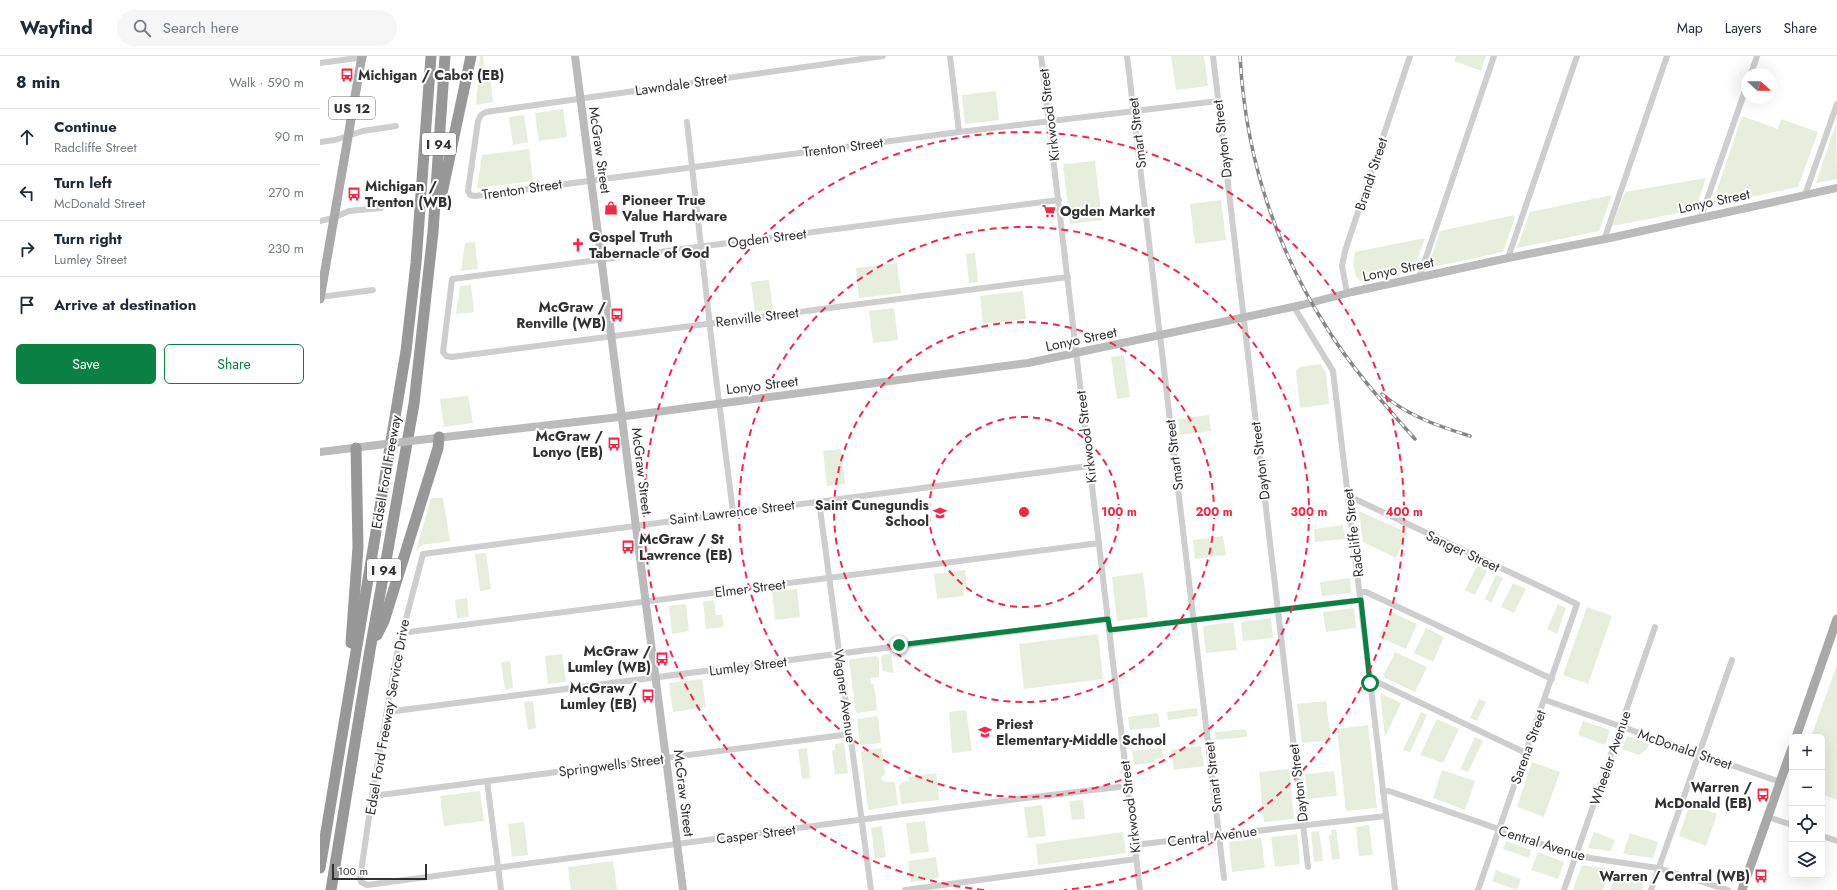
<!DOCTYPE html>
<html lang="en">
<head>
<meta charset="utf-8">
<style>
	body { margin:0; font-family:Jost,sans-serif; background:#f6f6f7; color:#1f2937 }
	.controls { position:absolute; right:12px; bottom:12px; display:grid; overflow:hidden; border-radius:6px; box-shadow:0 4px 16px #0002 }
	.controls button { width:36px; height:36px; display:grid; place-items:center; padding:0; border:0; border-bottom:1px solid #e0e1e3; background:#fff; color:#1f2937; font:20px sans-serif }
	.compass { position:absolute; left:1421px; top:12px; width:36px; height:36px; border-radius:50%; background:#fff; box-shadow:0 4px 16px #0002; rotate:111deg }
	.scale { position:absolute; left:12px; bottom:10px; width:95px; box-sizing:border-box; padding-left:4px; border:2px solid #313131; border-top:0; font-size:11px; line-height:14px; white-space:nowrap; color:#313131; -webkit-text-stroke:3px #fff; paint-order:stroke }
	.stop { position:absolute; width:12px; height:12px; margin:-9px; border:3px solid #0b8043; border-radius:50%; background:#fff }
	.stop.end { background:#0b8043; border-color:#fff; box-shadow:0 1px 4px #0008 }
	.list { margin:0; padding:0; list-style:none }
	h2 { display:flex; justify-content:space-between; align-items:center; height:52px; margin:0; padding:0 16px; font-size:17px }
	h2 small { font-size:13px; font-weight:400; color:#747a83 }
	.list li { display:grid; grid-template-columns:26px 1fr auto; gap:12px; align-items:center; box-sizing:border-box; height:56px; padding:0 16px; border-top:1px solid #e0e1e3 }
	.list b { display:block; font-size:15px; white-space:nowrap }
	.list p { margin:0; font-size:13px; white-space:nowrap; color:#747a83 }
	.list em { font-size:13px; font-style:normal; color:#747a83 }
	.actions { display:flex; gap:8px; padding:12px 16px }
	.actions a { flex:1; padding:9px 0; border:1px solid #0b8043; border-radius:6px; text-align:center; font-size:14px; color:#0b8043 }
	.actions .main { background:#0b8043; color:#fff }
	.icon { flex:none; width:22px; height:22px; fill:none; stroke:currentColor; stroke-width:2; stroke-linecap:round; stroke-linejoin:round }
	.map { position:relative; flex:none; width:1517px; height:834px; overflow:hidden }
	header { display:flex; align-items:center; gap:24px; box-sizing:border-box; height:56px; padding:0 20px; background:#fff; border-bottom:1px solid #e0e1e3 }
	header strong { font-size:19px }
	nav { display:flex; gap:22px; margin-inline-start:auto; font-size:14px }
	.search { width:280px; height:36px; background:#f6f6f7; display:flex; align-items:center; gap:10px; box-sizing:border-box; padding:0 14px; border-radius:22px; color:#747a83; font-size:15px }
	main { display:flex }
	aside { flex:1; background:#fff }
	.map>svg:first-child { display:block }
	.green { fill:#e8eede }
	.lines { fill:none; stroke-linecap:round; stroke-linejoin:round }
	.street { stroke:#cecece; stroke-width:6 }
	.secondary { stroke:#bbb; stroke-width:8 }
	.primary { stroke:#a9a9a9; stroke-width:9 }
	.highway { stroke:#989898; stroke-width:11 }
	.rail-casing { stroke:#868686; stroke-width:3.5 }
	.rail { stroke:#fff; stroke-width:2; stroke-dasharray:6; stroke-linecap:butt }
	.secondary-bridge { stroke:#bbb; stroke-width:8 }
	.route { stroke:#0b8043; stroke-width:5 }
	.ring { fill:none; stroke:#f22847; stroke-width:2; stroke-dasharray:7 5 }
	.labels { text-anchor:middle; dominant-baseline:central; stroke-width:4; stroke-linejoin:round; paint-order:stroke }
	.shield { fill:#fff; stroke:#6f6f6f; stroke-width:1 }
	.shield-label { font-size:13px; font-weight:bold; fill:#313131 }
	.poi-label { font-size:14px; font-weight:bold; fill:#313131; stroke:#fff; text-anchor:start }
	.street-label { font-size:14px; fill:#313131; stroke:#fff }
	.centre { fill:#f22847; stroke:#fff; stroke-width:2 }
	.ring-label { font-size:12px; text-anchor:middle; font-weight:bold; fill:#f22847; stroke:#fff; stroke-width:4; stroke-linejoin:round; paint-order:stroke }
</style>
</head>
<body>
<header>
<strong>Wayfind</strong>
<div class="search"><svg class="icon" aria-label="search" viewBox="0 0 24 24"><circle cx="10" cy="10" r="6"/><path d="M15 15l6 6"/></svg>Search here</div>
<nav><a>Map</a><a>Layers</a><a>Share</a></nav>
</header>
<main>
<aside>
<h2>8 min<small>Walk · 590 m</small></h2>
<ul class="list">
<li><svg class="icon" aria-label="ahead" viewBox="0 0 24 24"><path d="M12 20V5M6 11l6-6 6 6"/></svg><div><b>Continue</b><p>Radcliffe Street</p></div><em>90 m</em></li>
<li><svg class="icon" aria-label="left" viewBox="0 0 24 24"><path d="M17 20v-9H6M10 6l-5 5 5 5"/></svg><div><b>Turn left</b><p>McDonald Street</p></div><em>270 m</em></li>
<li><svg class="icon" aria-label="right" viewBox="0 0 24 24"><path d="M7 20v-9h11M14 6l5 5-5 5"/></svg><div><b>Turn right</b><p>Lumley Street</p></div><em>230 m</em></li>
<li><svg class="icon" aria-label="arrive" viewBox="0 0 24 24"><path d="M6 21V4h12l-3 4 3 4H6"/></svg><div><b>Arrive at destination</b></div></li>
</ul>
<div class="actions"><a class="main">Save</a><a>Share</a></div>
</aside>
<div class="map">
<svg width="1517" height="834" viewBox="0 0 1517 834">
	<rect width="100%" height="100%" fill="#fff"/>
	<!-- green -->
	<g class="green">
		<path d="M160,0H163L165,15H163L164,22L170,21L173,46L156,49Z"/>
		<path d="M851,0H884L888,30L856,34Z"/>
		<path d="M1136,0H1166L1161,15L1134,5Z"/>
		<path d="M676,35L679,64L645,68L642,39Z"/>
		<path d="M243,53L247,81L219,85L215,57Z"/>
		<path d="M204,59L208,86L193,89L189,61Z"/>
		<path d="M1422,60L1458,73L1461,63L1498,76L1478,131L1392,149Z"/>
		<path d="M1516,67L1517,123L1496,127Z"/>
		<path d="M209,93L213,125L157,132L162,99Z"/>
		<path d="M775,105L782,164L750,168L743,108Z"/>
		<path d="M1386,122L1375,154L1292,170L1305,136Z"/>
		<path d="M1292,139L1279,175L1197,192L1210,156Z"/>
		<path d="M901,144L906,184L875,188L870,148Z"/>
		<path d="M1194,159L1195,162L1183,196L1108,212L1120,175Z"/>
		<path d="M1105,182L1093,215L1040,225C1032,218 1033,205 1035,196Z"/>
		<path d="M155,186L158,213L141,215L145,187Z"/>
		<path d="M655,197L658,226L649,227L646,198Z"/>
		<path d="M577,207L581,237L539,242L536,212Z"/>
		<path d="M449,224L453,254L435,256L431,226Z"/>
		<path d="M151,229L154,256L136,258L140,230Z"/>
		<path d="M703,235L706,263L663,268L660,240Z"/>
		<path d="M574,252L578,284L553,287L549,255Z"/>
		<path d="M804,299L810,341L797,343L791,301Z"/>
		<path d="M1001,308L1006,317L1009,348L980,352L976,315L980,311Z"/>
		<path d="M148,340L153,367L124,371L120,343Z"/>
		<path d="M889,359L891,375L860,379L858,363Z"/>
		<path d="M521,393L525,428L507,430L503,395Z"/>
		<path d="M111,442H123L130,485L102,489L96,495Z"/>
		<path d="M1039,455L1088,477L1076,502L1043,486Z"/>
		<path d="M1023,469L1025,483L995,486L994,473Z"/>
		<path d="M903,480L906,499L875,503L873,484Z"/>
		<path d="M166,497L171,533L160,535L155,498Z"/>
		<path d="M1157,510L1167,515L1155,539L1145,534Z"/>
		<path d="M645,514L647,532L643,533L644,540L617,543L614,518Z"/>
		<path d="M823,517L828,561L797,565L792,521Z"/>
		<path d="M1176,519L1183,522L1171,547L1165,543Z"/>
		<path d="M1030,522L1031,537L1002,540L1000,526Z"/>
		<path d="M1193,527L1206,533L1194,557L1181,551Z"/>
		<path d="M477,533L480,561L455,564L452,536Z"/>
		<path d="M147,542L149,561L137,562L135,544Z"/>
		<path d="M394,544L396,559H402L404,571L386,573L383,546Z"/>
		<path d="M366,548L369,575L352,578L349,550Z"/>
		<path d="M1238,548L1246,552L1237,578L1227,573Z"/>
		<path d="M1267,551L1292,560L1268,628L1243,619Z"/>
		<path d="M1034,552L1036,572L1006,576L1003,556Z"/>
		<path d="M1071,556L1097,568L1086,593L1059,581Z"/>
		<path d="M951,562L953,582L923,585L921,566Z"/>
		<path d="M913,566L917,594L886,597L883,570Z"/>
		<path d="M1106,572L1124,581L1113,606L1094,597Z"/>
		<path d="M778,578L783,623L704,633L699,588Z"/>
		<path d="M1075,596L1107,611L1095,636L1063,621Z"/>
		<path d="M242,598L246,626L228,628L225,600Z"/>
		<path d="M571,598L574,617L563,615L561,602L563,599Z"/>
		<path d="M557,600L559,603V621L550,622L551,628H554L557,654L538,657L536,656L529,605L531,603Z"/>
		<path d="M190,605L193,632L185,634L181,606Z"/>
		<path d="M1517,609V744L1502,738V681H1491Z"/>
		<path d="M382,623L386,651L353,656L349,627Z"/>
		<path d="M1060,637L1081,647L1065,681Z"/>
		<path d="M1159,643L1166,646L1157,665L1150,662Z"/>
		<path d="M213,645L216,672L208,674L204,646Z"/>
		<path d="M1006,645L1011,684L982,687L977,648Z"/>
		<path d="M877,652L878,660L848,664L847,656Z"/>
		<path d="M646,654L652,695L632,697L629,656Z"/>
		<path d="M1101,656L1107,659L1090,696L1083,694Z"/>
		<path d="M838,657L840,671L810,674L808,661Z"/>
		<path d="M558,660L561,687L540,689L537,663Z"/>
		<path d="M1117,663L1139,673L1123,707L1100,699Z"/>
		<path d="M1263,665L1290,674L1285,689L1258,679Z"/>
		<path d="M1048,669L1057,752L1026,755L1017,673Z"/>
		<path d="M926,673L927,681L896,684L895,676Z"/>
		<path d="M1307,680L1329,688L1327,693L1319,699L1302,693Z"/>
		<path d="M1155,681L1163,685L1148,716L1140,713Z"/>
		<path d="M524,687L528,717L515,719L512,694H515V688Z"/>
		<path d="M881,690L884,710L854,714L851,694Z"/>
		<path d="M487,692L490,722L482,723L478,693Z"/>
		<path d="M562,692L565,719L561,721V724L565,726H575L578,749L550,754L548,753L541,696L542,695Z"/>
		<path d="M842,692L843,702L835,703L836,706L814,709L812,695Z"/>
		<path d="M1212,706L1240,716L1224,761L1197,751Z"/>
		<path d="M969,713L974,763L944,766L939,716Z"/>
		<path d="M1122,714L1155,725L1145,754L1113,742Z"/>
		<path d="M1014,715L1017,740L988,743L985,718Z"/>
		<path d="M616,717L619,744L581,748L579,730L582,726L589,725L588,721Z"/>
		<path d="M160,735L164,765L124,770L120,740Z"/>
		<path d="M763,744L765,763L752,764L749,745Z"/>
		<path d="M1370,748L1397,758L1386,790L1359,780Z"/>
		<path d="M722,749L726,780L708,782L704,751Z"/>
		<path d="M605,765L609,796L590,798L586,767Z"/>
		<path d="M204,766L208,799L192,801L188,768Z"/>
		<path d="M1049,769L1053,799L1039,800L1036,771Z"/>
		<path d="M562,770L566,801L555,803L551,772Z"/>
		<path d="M1016,773L1020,803L1012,804L1009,779H1012L1011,774Z"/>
		<path d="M999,775L1003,805L994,806L991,776Z"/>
		<path d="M803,776L806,797L718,809L716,788Z"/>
		<path d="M1274,776L1295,784L1291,795L1268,792Z"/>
		<path d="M1310,777L1338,786L1333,802L1303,798Z"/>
		<path d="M977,778L980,808L955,811L951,781Z"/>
		<path d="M941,782L945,812L912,816L909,786Z"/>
		<path d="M1186,785L1211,794L1209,802L1183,793Z"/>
		<path d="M1218,796L1244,806L1238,823L1211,814Z"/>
		<path d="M616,801L619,822L591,826L588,805Z"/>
		<path d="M293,805L297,834H251L248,811Z"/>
		<path d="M1262,809L1291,813L1283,834H1253Z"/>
		<path d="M1176,814L1201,823L1197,834L1172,825Z"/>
		<path d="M1297,815L1326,820L1322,834H1290Z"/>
	</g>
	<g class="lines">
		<!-- street -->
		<g class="street">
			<path d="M563,0L166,56L161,59L158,65L148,135L150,139L155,140L639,76L898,45"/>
			<path d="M630,0L639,76"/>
			<path d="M721,0L820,834"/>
			<path d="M807,0L904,822"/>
			<path d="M893,0L988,811"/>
			<path d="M0,7L44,1"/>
			<path d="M1431,18L1437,0"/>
			<path d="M367,66L394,306L413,456"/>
			<path d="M0,86L15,84L43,75L76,70"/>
			<path d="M1485,139L1517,48"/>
			<path d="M739,144L132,223L123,296L126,300L132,301L748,221"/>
			<path d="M1381,161L1427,29"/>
			<path d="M0,165L13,162L29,155L61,152"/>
			<path d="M1284,184L1347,0"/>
			<path d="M1188,202L1257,0"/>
			<path d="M1099,222L1174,0"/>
			<path d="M1027,237L1022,210L1025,195L1090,0"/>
			<path d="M0,241L53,234"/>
			<path d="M974,251L1013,315L1075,834"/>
			<path d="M769,410L103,498L77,597L52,740L40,823L41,826L47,829L697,743L807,730"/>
			<path d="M1029,444L1035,443L1257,548L1158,834"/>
			<path d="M499,445L551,834"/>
			<path d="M1040,536H1046L1232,623"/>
			<path d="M789,574L1041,544"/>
			<path d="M81,577L779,487"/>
			<path d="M1051,627L1057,626L1206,697"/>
			<path d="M1225,644L1460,726"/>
			<path d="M67,656L788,563"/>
			<path d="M167,725L181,834"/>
			<path d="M1063,736L1069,735L1239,794L1270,802L1338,812L1408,834"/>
			<path d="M52,740L530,678"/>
			<path d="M1448,761L1472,769"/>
			<path d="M1502,780L1517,785"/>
			<path d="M814,789L1066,760"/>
			<path d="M585,834L816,803"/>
			<path d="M1244,834L1335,571"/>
			<path d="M1331,834L1412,604"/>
		</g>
		<!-- secondary -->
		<g class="secondary">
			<path d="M255,0L363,834"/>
			<path d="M108,383L291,362L708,307L982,249L1032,236L1188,202L1290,182L1517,132"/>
			<path d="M0,396L49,390"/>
		</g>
		<!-- primary -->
		<g class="primary">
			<path d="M0,243L42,0"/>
			<path d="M1476,681L1517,563"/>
			<path d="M1422,834L1472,692"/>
		</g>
		<!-- highway -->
		<g class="highway">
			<path d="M121,142L151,0"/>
			<path d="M57,579L64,565L118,392L119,381"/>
			<path d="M31,587L38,491L36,392"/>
			<path d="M0,812L86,295L96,207L111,0"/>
			<path d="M11,834L50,594L94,348L113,176L125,0"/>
		</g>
		<!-- rail casing -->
		<g class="rail-casing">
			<g id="rail">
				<path d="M920,0C925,96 954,188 1005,269C1030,310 1063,347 1095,383"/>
				<path d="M1062,338C1088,360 1118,370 1150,380"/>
			</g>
		</g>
		<!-- rail -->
		<use href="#rail" class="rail"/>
		<!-- secondary-bridge -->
		<path class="secondary-bridge" d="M49,390L108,383"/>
	</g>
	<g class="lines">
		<!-- route -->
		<path class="route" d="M579,589L788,563L790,574L1041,544L1050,627"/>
	</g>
	<!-- distance rings -->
	<g class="ring">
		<circle cx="704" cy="456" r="95"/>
		<circle cx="704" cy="456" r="190"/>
		<circle cx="704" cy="456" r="285"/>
		<path d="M664 834A380 380 0 1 1 744 834"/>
	</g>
	<!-- icons -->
	<defs>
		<g id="bus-bare" transform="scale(1.08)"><path d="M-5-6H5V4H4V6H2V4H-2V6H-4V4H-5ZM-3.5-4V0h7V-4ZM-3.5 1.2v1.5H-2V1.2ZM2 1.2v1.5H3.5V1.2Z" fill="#f22847" stroke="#fff" stroke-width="2.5" paint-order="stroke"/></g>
		<g id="shop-bare" transform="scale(1.08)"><path d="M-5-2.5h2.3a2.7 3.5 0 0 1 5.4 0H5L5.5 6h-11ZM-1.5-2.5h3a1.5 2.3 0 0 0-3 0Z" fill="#f22847" stroke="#fff" stroke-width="2.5" paint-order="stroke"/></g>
		<g id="supermarket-bare" transform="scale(1.08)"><path d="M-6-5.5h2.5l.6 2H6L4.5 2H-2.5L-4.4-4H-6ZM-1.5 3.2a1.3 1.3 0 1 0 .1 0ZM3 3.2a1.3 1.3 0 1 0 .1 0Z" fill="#f22847" stroke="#fff" stroke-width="2.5" paint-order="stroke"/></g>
		<g id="church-bare" transform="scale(1.08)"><path d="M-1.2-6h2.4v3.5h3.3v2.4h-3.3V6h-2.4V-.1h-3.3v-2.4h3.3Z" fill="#f22847" stroke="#fff" stroke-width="2.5" paint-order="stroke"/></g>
		<g id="school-bare" transform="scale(1.08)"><path d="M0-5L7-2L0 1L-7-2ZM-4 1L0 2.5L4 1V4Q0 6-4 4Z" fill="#f22847" stroke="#fff" stroke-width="2.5" paint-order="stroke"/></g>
	</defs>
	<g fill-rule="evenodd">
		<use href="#bus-bare" x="27" y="19"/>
		<use href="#bus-bare" x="34" y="138"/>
		<use href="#shop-bare" x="291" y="152"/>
		<use href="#supermarket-bare" x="729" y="155"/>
		<use href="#church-bare" x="258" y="189"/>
		<use href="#bus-bare" x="297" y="259"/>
		<use href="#bus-bare" x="294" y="388"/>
		<use href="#school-bare" x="620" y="457"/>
		<use href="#bus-bare" x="308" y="491"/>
		<use href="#bus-bare" x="342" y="603"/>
		<use href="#bus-bare" x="328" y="640"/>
		<use href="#school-bare" x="665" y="676"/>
		<use href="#bus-bare" x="1443" y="739"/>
		<use href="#bus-bare" x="1441" y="820"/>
	</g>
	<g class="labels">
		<!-- shield labels -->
		<g class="shield">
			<rect x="9" y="41" width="46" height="22" rx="3"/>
			<rect x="102" y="77" width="34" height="22" rx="3"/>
			<rect x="47" y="503" width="34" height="22" rx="3"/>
		</g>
		<g class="shield-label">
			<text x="32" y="52">US 12</text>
			<text x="119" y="88">I 94</text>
			<text x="64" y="514">I 94</text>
		</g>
		<!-- poi labels -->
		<g class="poi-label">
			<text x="38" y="19">Michigan / Cabot (EB)</text>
			<text x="45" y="130">Michigan /<tspan x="45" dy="16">Trenton (WB)</tspan></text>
			<text x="302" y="144">Pioneer True<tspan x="302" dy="16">Value Hardware</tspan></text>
			<text x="740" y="155">Ogden Market</text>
			<text x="269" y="181">Gospel Truth<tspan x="269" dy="16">Tabernacle of God</tspan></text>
			<text x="286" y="251" text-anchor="end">McGraw /<tspan x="286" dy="16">Renville (WB)</tspan></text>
			<text x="283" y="380" text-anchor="end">McGraw /<tspan x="283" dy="16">Lonyo (EB)</tspan></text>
			<text x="609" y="449" text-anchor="end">Saint Cunegundis<tspan x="609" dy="16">School</tspan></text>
			<text x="319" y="483">McGraw / St<tspan x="319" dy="16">Lawrence (EB)</tspan></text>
			<text x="331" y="595" text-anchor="end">McGraw /<tspan x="331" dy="16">Lumley (WB)</tspan></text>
			<text x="317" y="632" text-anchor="end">McGraw /<tspan x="317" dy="16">Lumley (EB)</tspan></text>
			<text x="676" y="668">Priest<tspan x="676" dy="16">Elementary‑Middle School</tspan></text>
			<text x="1432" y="731" text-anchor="end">Warren /<tspan x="1432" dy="16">McDonald (EB)</tspan></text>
			<text x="1430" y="820" text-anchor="end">Warren / Central (WB)</text>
		</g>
		<!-- street labels -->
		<g class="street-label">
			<text transform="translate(361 28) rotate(-8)">Lawndale Street</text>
			<text transform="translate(729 59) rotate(-97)">Kirkwood Street</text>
			<text transform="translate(817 77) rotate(-97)">Smart Street</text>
			<text transform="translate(902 83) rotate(-97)">Dayton Street</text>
			<text transform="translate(523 91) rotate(-7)">Trenton Street</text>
			<text transform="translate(280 94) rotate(82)">McGraw Street</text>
			<text transform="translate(1051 118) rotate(-72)">Brandt Street</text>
			<text transform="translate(202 133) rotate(-8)">Trenton Street</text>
			<text transform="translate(1394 145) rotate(-12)">Lonyo Street</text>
			<text transform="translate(447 182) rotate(-7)">Ogden Street</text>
			<text transform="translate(1078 213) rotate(-12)">Lonyo Street</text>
			<text transform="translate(437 261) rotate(-7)">Renville Street</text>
			<text transform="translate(761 283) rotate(-12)">Lonyo Street</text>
			<text transform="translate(442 329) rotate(-7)">Lonyo Street</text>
			<text transform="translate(766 381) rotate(-97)">Kirkwood Street</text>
			<text transform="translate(854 399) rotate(-97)">Smart Street</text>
			<text transform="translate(940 405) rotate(-97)">Dayton Street</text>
			<text transform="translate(322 415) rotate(83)">McGraw Street</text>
			<text transform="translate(66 416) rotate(-80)">Edsel Ford Freeway</text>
			<text transform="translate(412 456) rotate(-7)">Saint Lawrence Street</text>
			<text transform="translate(1033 477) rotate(-97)">Radcliffe Street</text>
			<text transform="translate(1143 495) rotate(25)">Sanger Street</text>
			<text transform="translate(430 532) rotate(-7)">Elmer Street</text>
			<text transform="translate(428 610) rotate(-7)">Lumley Street</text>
			<text transform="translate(525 640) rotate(82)">Wagner Avenue</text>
			<text transform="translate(67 661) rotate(-80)">Edsel Ford Freeway Service Drive</text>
			<text transform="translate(1208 691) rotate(-70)">Sarena Street</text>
			<text transform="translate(1365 693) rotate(19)">McDonald Street</text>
			<text transform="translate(1290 702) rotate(-71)">Wheeler Avenue</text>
			<text transform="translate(291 709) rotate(-7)">Springwells Street</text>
			<text transform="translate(893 721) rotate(-97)">Smart Street</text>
			<text transform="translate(978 727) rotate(-97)">Dayton Street</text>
			<text transform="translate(364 737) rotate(83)">McGraw Street</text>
			<text transform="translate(810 751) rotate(-97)">Kirkwood Street</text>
			<text transform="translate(436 778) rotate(-7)">Casper Street</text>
			<text transform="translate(892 780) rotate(-7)">Central Avenue</text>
			<text transform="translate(1222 787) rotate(17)">Central Avenue</text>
		</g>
	</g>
	<circle cx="704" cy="456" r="6" class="centre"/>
	<g class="ring-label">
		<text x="799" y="460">100 m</text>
		<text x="894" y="460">200 m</text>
		<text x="989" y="460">300 m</text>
		<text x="1084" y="460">400 m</text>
	</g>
</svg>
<div class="controls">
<button>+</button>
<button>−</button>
<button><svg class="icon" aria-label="locate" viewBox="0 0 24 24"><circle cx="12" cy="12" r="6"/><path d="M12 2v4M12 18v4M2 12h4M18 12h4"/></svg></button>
<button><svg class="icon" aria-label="layers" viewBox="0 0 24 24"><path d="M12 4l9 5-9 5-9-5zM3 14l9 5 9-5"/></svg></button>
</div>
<svg class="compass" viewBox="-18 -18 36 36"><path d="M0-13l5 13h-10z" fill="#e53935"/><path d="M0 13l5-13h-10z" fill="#747a83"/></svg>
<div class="scale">100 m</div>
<div class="stop" style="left:1050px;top:627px"></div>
<div class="stop end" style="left:579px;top:589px"></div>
</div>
</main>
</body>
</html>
